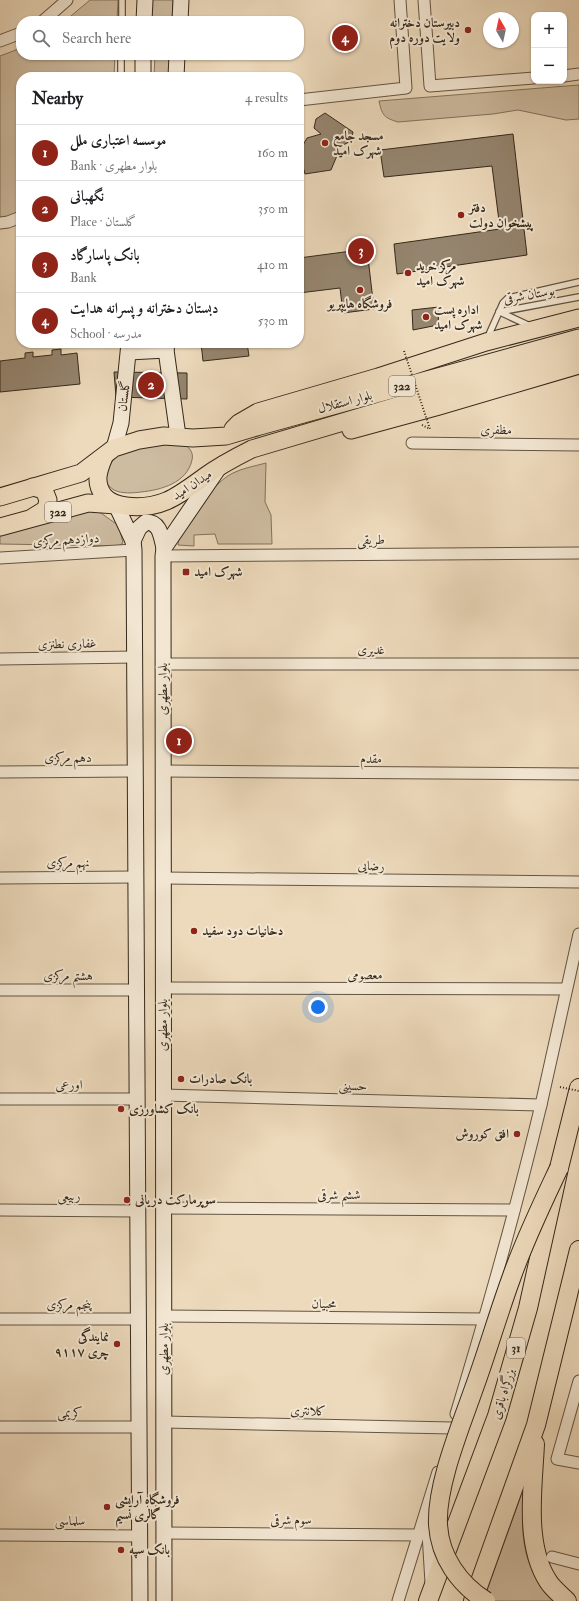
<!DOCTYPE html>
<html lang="en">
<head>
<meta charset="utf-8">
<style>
	body { margin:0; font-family:"IM FELL Double Pica",Amiri,serif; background:#f6f6f6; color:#202124 }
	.controls { position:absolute; right:12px; top:12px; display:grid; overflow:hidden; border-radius:8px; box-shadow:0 1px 3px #0004 }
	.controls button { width:36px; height:36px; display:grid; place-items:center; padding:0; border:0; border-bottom:1px solid #e0e0e0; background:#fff; color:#202124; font:20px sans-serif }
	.compass { position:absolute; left:483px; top:12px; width:36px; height:36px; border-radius:50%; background:#fff; box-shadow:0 1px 3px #0004; rotate:351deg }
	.you { position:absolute; left:318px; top:1007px; width:14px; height:14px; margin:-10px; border:3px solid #fff; border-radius:50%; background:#1a73e8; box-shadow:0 0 0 6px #1a73e833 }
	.badge { display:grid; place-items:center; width:26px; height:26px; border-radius:50%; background:#8f2418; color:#fff; font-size:13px; font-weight:700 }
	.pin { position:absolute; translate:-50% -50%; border:2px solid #fff; box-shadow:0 1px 4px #0006 }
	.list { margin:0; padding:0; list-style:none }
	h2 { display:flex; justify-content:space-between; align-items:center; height:52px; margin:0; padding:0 16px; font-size:17px }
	h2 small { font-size:13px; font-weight:400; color:#757577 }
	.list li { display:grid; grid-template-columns:26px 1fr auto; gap:12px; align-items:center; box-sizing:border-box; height:56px; padding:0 16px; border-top:1px solid #e0e0e0 }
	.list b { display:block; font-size:15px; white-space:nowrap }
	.list p { margin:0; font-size:13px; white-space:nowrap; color:#757577 }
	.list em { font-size:13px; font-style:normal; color:#757577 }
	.icon { flex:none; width:22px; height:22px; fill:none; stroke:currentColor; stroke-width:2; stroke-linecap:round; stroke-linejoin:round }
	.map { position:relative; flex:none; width:579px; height:1601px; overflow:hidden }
	.search { position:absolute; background:#fff; box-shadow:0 1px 3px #0004; left:16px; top:16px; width:288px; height:44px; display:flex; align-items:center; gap:10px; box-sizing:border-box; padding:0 14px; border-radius:16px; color:#757577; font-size:15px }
	.panel { position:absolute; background:#fff; box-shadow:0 1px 3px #0004; left:16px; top:72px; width:288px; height:276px; border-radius:16px }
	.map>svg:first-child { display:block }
	.green { fill:#cebca1; stroke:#82725e }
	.building { fill:#95856f; stroke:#35291b }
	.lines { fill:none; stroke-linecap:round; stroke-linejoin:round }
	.service-casing { stroke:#635543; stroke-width:8 }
	.minor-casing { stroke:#635543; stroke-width:13 }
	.secondary-casing { stroke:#35291b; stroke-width:17 }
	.primary-casing { stroke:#35291b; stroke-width:19 }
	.trunk-casing { stroke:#35291b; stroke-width:20 }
	.path { stroke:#35291b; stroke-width:2; stroke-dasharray:1 2; stroke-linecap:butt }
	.service { stroke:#f3e7d3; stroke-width:5.5 }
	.minor { stroke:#f3e7d3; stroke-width:11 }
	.secondary { stroke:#f3e7d3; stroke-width:15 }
	.primary { stroke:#eddabc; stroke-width:17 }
	.trunk { stroke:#eddabc; stroke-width:18 }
	.trunk-bridge-casing { stroke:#35291b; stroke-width:20; stroke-linecap:butt }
	.path-bridge { stroke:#35291b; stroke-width:2; stroke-dasharray:1 2; stroke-linecap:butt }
	.trunk-bridge { stroke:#eddabc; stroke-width:18 }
	.poi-dot { fill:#8f2418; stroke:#f3e7d3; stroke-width:1.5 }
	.labels { text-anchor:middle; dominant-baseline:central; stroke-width:4; stroke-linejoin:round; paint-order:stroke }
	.shield { fill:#f3e7d3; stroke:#6e6252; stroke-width:1 }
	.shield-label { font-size:12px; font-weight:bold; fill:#35291b }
	.poi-label { font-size:13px; font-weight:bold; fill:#35291b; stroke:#f3e7d3; text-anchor:start }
	.street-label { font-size:13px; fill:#35291b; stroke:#f3e7d3 }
</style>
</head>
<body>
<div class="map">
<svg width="579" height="1601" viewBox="0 0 579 1601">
	<rect width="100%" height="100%" fill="#eddabc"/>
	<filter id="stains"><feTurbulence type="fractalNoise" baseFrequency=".005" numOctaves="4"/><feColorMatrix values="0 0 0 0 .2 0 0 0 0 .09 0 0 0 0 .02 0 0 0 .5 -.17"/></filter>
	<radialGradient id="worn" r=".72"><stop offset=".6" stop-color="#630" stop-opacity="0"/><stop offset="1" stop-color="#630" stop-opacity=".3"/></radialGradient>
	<!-- green -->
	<g class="green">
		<path d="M90,0H118L117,21H65Z"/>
		<path d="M151,0H173L172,21H152Z"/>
		<path d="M21,48V55H115L114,77H21V212L13,216L0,218V56Z"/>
		<path d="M155,55H171L169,77H154Z"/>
		<path d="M579,85V119L566,120L518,110L493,114L398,122C384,118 382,115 379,101Z"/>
		<path d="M182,443C189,447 194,452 192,460C187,483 161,490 141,492C133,493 122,494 114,490C97,480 110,460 122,453C141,443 161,444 182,443Z"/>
		<path d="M266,463L265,502L271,515L272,544H218L215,534L194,535V546L178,545L179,537C192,518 212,483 233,473C243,468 255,466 266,463Z"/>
		<path d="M88,508L101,513L119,526L123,543L118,546L0,544V533Z"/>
		<path d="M527,1479C521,1515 518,1552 540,1584C544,1590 548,1596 553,1601H483Z"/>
	</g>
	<!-- building -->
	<g class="building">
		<path d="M325,113L353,132L351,141L341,146L331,170L305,174L299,152L307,138L321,134L314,128L316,119Z"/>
		<path d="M513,134L527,255L397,274L394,244L500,229L492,166L384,177L380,150Z"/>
		<path d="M367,249L374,309L343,313L340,288L299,293V258Z"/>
		<path d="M439,307L438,325L413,330L412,310Z"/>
		<path d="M201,343H247L249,356L203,361Z"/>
		<path d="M61,349V355L77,353L80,384L0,392V361L25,358V353L33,352V357L52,355V350Z"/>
		<path d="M114,372L187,373V399L116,397Z"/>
	</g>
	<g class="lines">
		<!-- service casing -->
		<g class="service-casing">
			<g id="service">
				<path d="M122,21V0"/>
				<path d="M121,77V55"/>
				<path d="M499,312L579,297"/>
				<path d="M500,312L530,326"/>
				<path d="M487,339L503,303L508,298L579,282"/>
			</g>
		</g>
		<!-- minor casing -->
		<g class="minor-casing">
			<g id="minor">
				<path d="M424,0L430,86L534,78"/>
				<path d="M43,21L67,0"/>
				<path d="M0,41L21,33"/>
				<path d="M564,76L579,74"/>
				<path d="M299,100L406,88L400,0"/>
				<path d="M0,223L8,222L21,217"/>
				<path d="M412,443L579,445"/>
				<path d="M163,556L579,553"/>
				<path d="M0,558L134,550"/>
				<path d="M0,659L135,657"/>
				<path d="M163,664H579"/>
				<path d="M163,771L579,774"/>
				<path d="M0,772L135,771"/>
				<path d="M0,878L136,877"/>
				<path d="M163,878L579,882"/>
				<path d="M163,988L566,989"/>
				<path d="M0,990H137"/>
				<path d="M163,1095L541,1105"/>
				<path d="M0,1099H137"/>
				<path d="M164,1208L514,1210"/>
				<path d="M0,1210L138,1211"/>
				<path d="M164,1316L484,1319"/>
				<path d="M0,1319H139"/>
				<path d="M579,1381L557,1459L579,1463"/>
				<path d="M456,1414C487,1312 516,1209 541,1105C554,1048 566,991 579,934"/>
				<path d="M164,1422L452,1428"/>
				<path d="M0,1427H139"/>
				<path d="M427,1516L431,1583"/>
				<path d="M164,1533L419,1535"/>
				<path d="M0,1535L140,1536"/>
				<path d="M552,1557L579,1564"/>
				<path d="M398,1601L438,1472"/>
			</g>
		</g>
		<!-- secondary casing -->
		<g class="secondary-casing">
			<g id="secondary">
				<path d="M144,21L145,0"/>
				<path d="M180,21L181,0"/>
				<path d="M143,77V55"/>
				<path d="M176,77L177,55"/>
				<path d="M167,343L166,350L178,436"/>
				<path d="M129,352L166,350"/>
				<path d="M114,448L121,423L129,343"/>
				<path d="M116,505L133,541L134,550L140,1601"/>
				<path d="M133,541L139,528L146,522C160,522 161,536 164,548"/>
				<path d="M164,1601L163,556L164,548L218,469"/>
			</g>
		</g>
		<!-- primary casing -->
		<g class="primary-casing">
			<g id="primary">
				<path d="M233,429L239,423L258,412L378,377L486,342L579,318"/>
				<path d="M351,430L439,406L579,365"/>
				<path d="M104,457C98,471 94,483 104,496C110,503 118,505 126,506C161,510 178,496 204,477C219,466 236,457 252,449L579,352"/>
				<path d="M33,487L44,490L48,500L46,509L33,517"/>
				<path d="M0,497L81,473L114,448L139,440L164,436L193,438L226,436L260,426L579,338"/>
				<path d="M0,527L88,503L116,505"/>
			</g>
		</g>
		<!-- trunk casing -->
		<g class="trunk-casing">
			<g id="trunk">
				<path d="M535,1444C533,1487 524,1544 548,1581C552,1588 561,1595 567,1601"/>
				<path d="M428,1601L497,1416L528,1308L559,1168L579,1088"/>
				<path d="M473,1601L536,1425L579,1250"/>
			</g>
		</g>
		<!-- path -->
		<path class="path" d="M422,425L430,429"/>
		<!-- service -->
		<use href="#service" class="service"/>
		<!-- minor -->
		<use href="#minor" class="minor"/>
		<!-- secondary -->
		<use href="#secondary" class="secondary"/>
		<!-- primary -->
		<use href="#primary" class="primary"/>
		<!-- trunk -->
		<use href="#trunk" class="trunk"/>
		<!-- trunk-bridge casing -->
		<g class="trunk-bridge-casing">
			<path id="trunk-bridge" d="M486,1601C459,1584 440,1557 438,1525C436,1486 460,1428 473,1391C487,1353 498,1314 512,1276C525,1239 542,1204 559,1168"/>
		</g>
		<!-- path-bridge -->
		<g class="path-bridge">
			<path d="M404,351L430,429"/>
			<path d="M560,1087L579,1091"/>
		</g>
		<!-- trunk-bridge -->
		<use href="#trunk-bridge" class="trunk-bridge"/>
	</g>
	<!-- markers -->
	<g class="poi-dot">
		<circle cx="468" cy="30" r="4"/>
		<circle cx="325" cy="143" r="4"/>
		<circle cx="461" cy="215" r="4"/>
		<circle cx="408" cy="273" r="4"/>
		<circle cx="360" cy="290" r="4"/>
		<circle cx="426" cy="317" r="4"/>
		<rect x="182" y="568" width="8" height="8" rx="2"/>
		<circle cx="194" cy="931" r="4"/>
		<circle cx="181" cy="1079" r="4"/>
		<circle cx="121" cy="1109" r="4"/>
		<circle cx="517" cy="1134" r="4"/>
		<circle cx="127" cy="1200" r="4"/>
		<circle cx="117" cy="1344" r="4"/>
		<circle cx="107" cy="1507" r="4"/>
		<circle cx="121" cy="1550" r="4"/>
	</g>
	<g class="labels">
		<!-- shield labels -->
		<g class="shield">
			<rect x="389" y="376" width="26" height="20" rx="3"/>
			<rect x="45" y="502" width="26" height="20" rx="3"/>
			<rect x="507" y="1338" width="18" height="20" rx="3"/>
		</g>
		<g class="shield-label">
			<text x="402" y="386">322</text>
			<text x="58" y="512">322</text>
			<text x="516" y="1348">31</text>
		</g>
		<!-- poi labels -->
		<g class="poi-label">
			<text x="460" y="23" text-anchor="end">دبیرستان دخترانه<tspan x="460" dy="15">ولایت دوره دوم</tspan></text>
			<text x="333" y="136">مسجد جامع<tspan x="333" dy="15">شهرک امید</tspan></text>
			<text x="469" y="208">دفتر<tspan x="469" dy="15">پیشخوان دولت</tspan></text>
			<text x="416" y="266">مرکز خرید<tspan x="416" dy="15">شهرک امید</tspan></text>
			<text x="360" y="304" text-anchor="middle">فروشگاه هایپریو</text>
			<text x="434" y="310">اداره پست<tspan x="434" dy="15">شهرک امید</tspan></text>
			<text x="194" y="572">شهرک امید</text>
			<text x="202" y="931">دخانیات دود سفید</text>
			<text x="189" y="1079">بانک صادرات</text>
			<text x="129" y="1109">بانک کشاورزی</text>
			<text x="509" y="1134" text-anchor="end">افق کوروش</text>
			<text x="135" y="1200">سوپرمارکت دریانی</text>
			<text x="109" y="1337" text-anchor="end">نمایندگی<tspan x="109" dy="15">۹۱۱۷ چری</tspan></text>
			<text x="115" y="1500">فروشگاه آرایشی<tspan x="115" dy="15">گالری نسیم</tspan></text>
			<text x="129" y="1550">بانک سپه</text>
		</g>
		<!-- street labels -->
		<g class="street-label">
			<text transform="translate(529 295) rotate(-10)">بوستان شرقی</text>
			<text transform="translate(124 396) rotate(-83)">گلستان</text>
			<text transform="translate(345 402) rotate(-15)">بلوار استقلال</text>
			<text transform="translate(496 430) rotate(1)">مظفری</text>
			<text transform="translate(192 485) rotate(-33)">میدان امید</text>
			<text transform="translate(66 540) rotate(-3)">دوازدهم مرکزی</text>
			<text x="371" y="540">طریقی</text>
			<text transform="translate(67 644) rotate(-1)">غفاری نطنزی</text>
			<text x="371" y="650">غدیری</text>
			<text transform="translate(163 689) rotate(-90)">بلوار مطهری</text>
			<text x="68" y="758">دهم مرکزی</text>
			<text transform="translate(371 759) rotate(1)">مقدم</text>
			<text x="68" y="863">نهم مرکزی</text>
			<text transform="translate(371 866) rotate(1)">رضایی</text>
			<text x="365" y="975">معصومی</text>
			<text x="68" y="976">هشتم مرکزی</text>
			<text transform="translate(163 1025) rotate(-90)">بلوار مطهری</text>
			<text x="69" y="1085">اورعی</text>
			<text transform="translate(353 1086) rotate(2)">حسینی</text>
			<text x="339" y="1195">ششم شرقی</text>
			<text x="69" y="1196">ربیعی</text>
			<text transform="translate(324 1304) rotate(1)">محبیان</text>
			<text x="69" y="1305">پنجم مرکزی</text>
			<text transform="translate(164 1349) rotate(-90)">بلوار مطهری</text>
			<text transform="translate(503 1394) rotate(-73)">بزرگراه باقری</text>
			<text transform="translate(308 1411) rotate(1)">کلانتری</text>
			<text x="70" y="1413">کریمی</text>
			<text x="291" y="1520">سوم شرقی</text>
			<text x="70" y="1521">سلماسی</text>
		</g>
	</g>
	<rect width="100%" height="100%" filter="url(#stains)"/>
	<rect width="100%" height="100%" fill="url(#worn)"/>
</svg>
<div class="controls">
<button>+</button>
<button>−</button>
</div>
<svg class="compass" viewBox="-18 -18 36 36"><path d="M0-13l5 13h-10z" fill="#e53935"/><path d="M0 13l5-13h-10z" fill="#757577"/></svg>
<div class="you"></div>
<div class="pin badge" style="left:179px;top:741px">1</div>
<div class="pin badge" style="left:151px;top:385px">2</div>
<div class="pin badge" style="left:361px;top:251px">3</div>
<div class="pin badge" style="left:345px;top:38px">4</div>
<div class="search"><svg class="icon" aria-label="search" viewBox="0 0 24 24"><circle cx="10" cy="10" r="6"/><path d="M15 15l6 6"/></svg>Search here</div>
<section class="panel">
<h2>Nearby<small>4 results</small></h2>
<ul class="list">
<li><span class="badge">1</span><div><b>موسسه اعتباری ملل</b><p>Bank · بلوار مطهری</p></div><em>160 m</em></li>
<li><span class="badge">2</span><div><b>نگهبانی</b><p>Place · گلستان</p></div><em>350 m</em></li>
<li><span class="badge">3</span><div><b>بانک پاسارگاد</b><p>Bank</p></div><em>410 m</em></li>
<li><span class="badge">4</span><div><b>دبستان دخترانه و پسرانه هدایت</b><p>School · مدرسه</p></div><em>530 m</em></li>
</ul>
</section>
</div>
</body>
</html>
